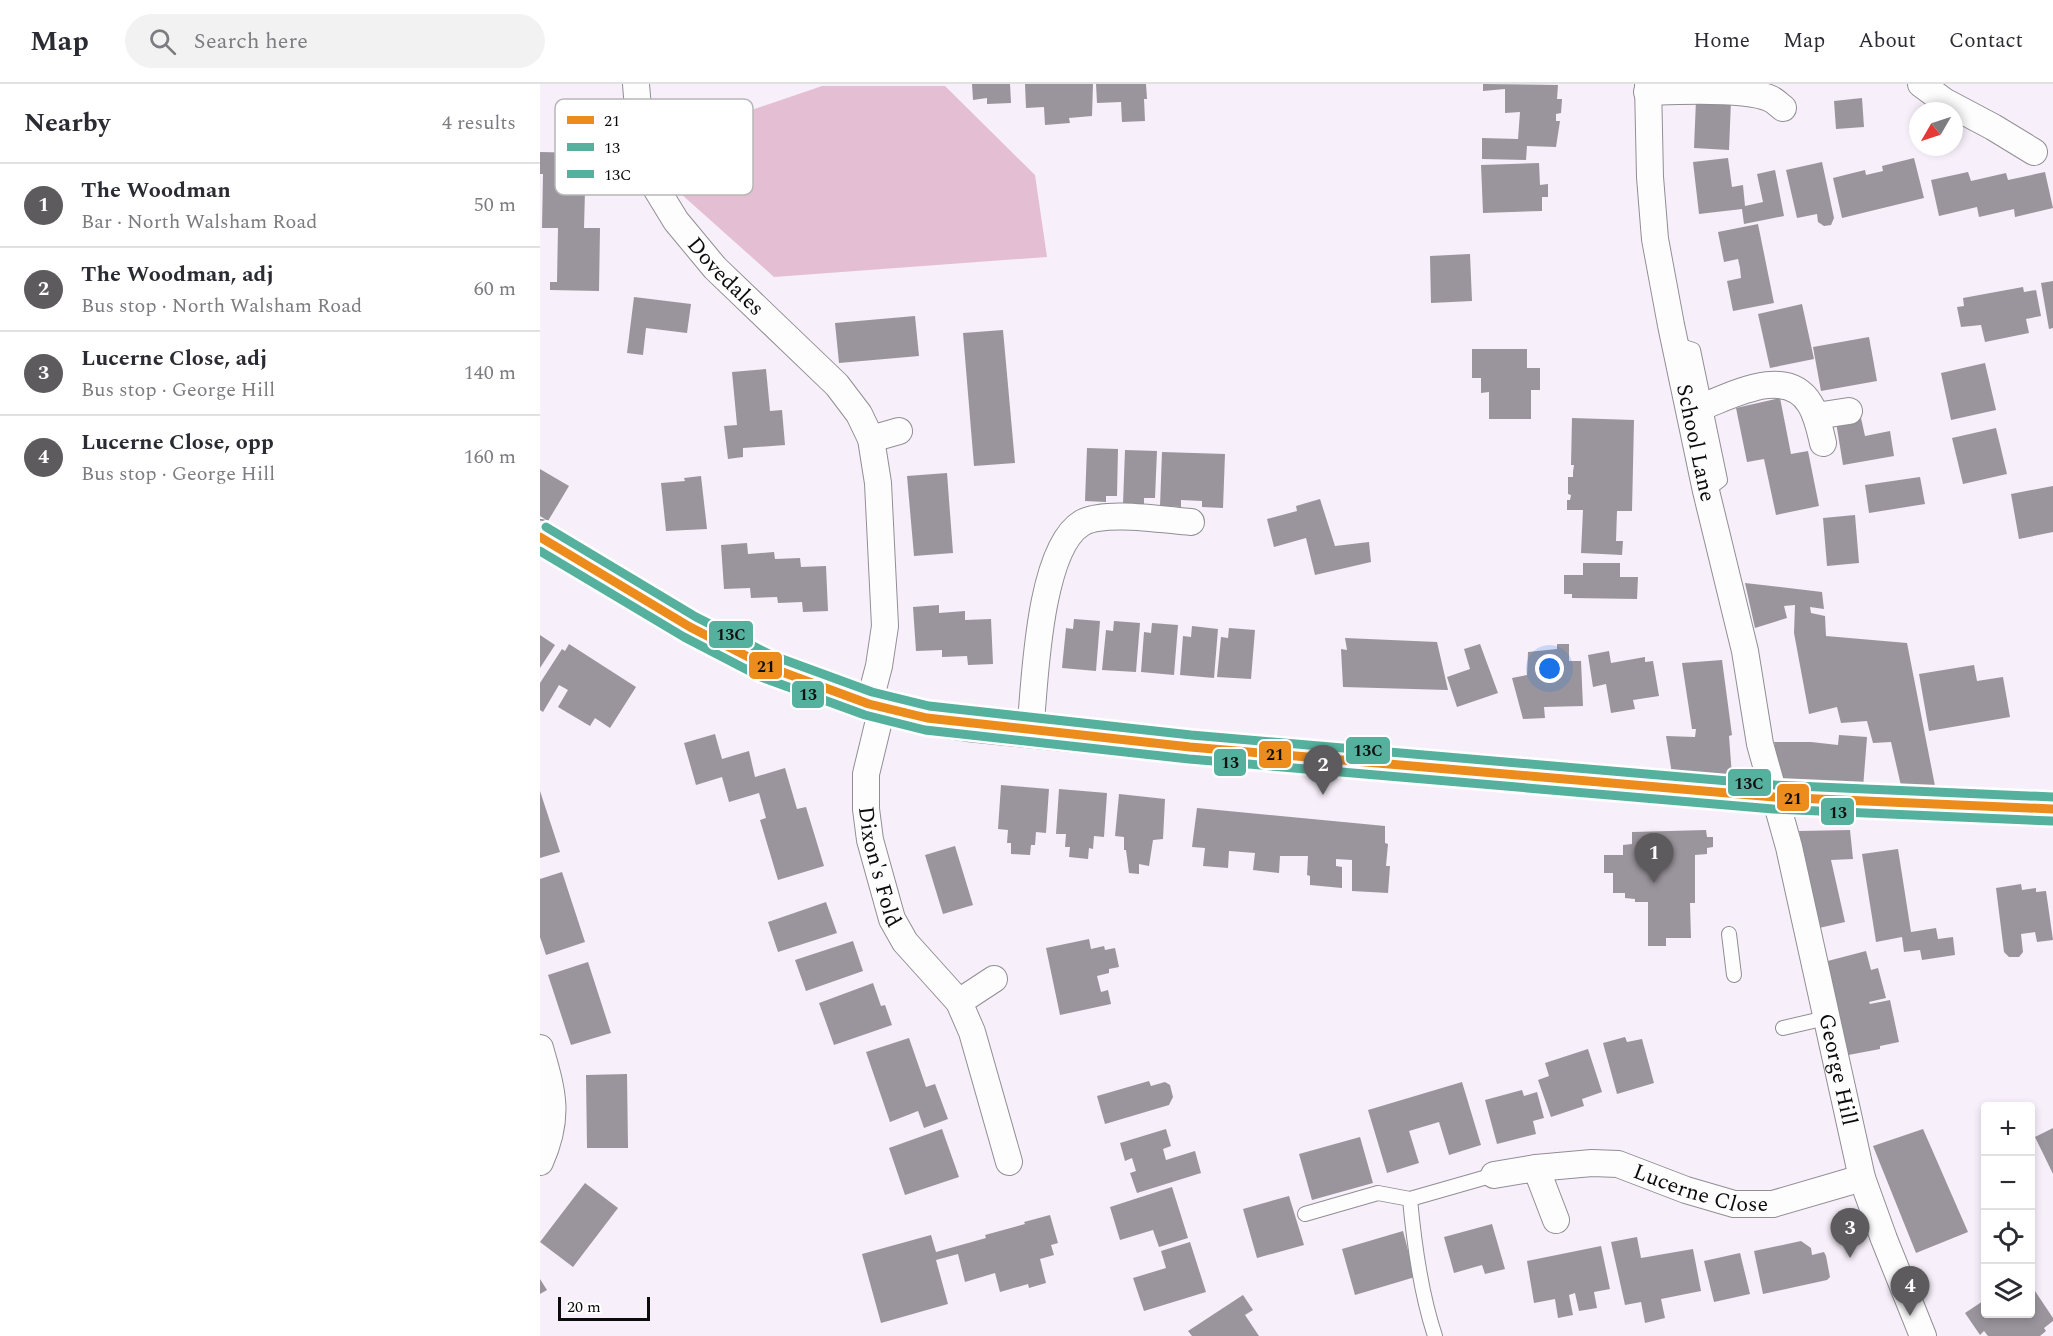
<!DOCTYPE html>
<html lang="en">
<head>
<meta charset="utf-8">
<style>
	body { margin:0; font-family:Spectral,serif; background:#f2f2f3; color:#2b2b33 }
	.controls { position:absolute; right:18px; bottom:18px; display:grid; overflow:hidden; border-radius:6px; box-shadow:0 3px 9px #0003 }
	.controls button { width:54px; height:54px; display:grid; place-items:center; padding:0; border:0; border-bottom:2px solid #e1e1e2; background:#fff; color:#2b2b33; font:30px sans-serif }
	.compass { position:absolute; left:1369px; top:18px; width:54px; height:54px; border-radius:50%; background:#fff; box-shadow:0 3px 9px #0003; rotate:231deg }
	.scale { position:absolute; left:18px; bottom:15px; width:92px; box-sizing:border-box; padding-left:6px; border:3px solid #0b0b0b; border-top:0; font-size:16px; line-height:21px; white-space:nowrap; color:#0b0b0b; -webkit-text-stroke:4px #fff; paint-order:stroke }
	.you { position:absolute; left:1010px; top:585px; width:21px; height:21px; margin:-15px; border:4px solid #fff; border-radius:50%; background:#1a73e8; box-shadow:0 0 0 9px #1a73e833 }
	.badge { display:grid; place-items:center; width:39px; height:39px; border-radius:50%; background:#5e5b5f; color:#fff; font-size:20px; font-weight:700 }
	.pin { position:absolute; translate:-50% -50px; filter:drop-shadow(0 2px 3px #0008) }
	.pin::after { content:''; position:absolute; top:32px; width:21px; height:18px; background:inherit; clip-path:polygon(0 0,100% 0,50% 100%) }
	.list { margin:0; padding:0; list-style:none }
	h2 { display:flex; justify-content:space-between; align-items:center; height:78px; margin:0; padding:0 24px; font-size:26px }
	h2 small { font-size:20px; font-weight:400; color:#7c7c81 }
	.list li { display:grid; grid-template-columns:39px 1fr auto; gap:18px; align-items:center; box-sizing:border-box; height:84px; padding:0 24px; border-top:2px solid #e1e1e2 }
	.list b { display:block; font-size:22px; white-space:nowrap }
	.list p { margin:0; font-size:20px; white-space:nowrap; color:#7c7c81 }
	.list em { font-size:20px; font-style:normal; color:#7c7c81 }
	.icon { flex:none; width:33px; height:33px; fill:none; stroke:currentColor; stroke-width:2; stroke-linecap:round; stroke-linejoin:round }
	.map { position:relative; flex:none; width:1513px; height:1252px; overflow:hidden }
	header { display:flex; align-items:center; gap:36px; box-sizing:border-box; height:84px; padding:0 30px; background:#fff; border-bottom:2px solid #e1e1e2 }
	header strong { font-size:28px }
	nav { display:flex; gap:33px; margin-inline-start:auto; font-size:21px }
	.search { width:420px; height:54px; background:#f2f2f3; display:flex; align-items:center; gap:15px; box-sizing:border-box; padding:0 21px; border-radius:33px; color:#7c7c81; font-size:22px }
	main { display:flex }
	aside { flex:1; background:#fff }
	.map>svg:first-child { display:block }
	.forest { fill:#e4bfd3 }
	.building { fill:#9a959c }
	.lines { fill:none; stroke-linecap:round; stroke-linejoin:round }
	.lane-casing { stroke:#918e93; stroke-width:16 }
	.street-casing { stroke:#918e93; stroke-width:28 }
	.secondary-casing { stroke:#888489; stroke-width:36 }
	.lane { stroke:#fefdfe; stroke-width:14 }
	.street { stroke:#fefdfe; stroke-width:26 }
	.secondary { stroke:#f3e8f4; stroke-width:33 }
	.bus-1-casing { stroke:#fff; stroke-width:14 }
	.bus-2-casing { stroke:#fff; stroke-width:14 }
	.bus-3-casing { stroke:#fff; stroke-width:14 }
	.bus-1 { stroke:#eb8c1c; stroke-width:9 }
	.bus-2 { stroke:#55b19d; stroke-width:9 }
	.bus-3 { stroke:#55b19d; stroke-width:9 }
	.labels { text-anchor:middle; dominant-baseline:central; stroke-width:6; stroke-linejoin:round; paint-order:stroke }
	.street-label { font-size:22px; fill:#0b0b0b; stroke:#fff }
	.key { fill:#fff; stroke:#b6b6b6; stroke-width:1.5 }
	.key-label { font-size:16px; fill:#0b0b0b }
	.line-badge { stroke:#fff; stroke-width:2 }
	.pale-badge-label { font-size:16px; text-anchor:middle; font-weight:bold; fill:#111 }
</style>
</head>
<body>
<header>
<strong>Map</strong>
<div class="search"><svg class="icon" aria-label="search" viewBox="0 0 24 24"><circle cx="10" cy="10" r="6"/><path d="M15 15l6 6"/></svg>Search here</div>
<nav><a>Home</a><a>Map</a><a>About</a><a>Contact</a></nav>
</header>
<main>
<aside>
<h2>Nearby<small>4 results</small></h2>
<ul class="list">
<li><span class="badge">1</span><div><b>The Woodman</b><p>Bar · North Walsham Road</p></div><em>50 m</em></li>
<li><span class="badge">2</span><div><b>The Woodman, adj</b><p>Bus stop · North Walsham Road</p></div><em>60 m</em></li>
<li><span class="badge">3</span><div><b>Lucerne Close, adj</b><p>Bus stop · George Hill</p></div><em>140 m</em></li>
<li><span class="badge">4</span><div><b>Lucerne Close, opp</b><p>Bus stop · George Hill</p></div><em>160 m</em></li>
</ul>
</aside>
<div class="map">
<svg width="1513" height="1252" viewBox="0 0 1513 1252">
	<rect width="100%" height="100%" fill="#f7effa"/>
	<!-- forest -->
	<path class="forest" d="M282,2H405L495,91L507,173L234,193L140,109L123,56Z"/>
	<!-- building -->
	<g class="building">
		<path d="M432,0H470L471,19L447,20V14L433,16Z"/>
		<path d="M485,0H553L552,32L529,34L530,39L505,41L504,23L486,24Z"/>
		<path d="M556,0H606L607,15H604L605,37L582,38L581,18L557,19Z"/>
		<path d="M943,0L1018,1L1017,15H1022L1021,29L1016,30V37H1020L1016,63L987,62L986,76L942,75V54L978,55L980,28L965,29V5L943,7Z"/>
		<path d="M1322,14L1324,43L1296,45L1294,17Z"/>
		<path d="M1156,16L1191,17L1189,66L1154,64Z"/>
		<path d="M0,68L46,69L44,144H60L59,207L10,206V198H17L18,144H2L3,90H0Z"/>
		<path d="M1188,74L1192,103L1203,101L1205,122L1223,118L1217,90L1235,86L1244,132L1204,140L1202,125L1159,130L1153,78Z"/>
		<path d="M1374,74L1384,114L1302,134L1293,94L1325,86L1326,91L1343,87L1342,82Z"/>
		<path d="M1282,78L1294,134L1291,141L1284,142L1278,138L1277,130L1257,134L1246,86Z"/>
		<path d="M999,79L1000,101L1008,100V113H1002V127L943,129L941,81Z"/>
		<path d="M1428,88L1431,97L1466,89L1468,96L1505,88L1513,124L1475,133L1474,125L1439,133L1437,123L1399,132L1391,96Z"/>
		<path d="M1218,140L1234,219L1193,227L1187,197L1201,194L1200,184L1198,175L1184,178L1178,148Z"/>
		<path d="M930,170L932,217L891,219L890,172Z"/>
		<path d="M1513,197V244L1509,245L1501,199Z"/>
		<path d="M1483,203L1484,208L1496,206L1501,232L1486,235L1489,249L1445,258L1441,241L1421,243L1417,223L1424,222L1423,214Z"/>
		<path d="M94,213L151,220L147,249L106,244L103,271L87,269Z"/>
		<path d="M1262,220L1274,275L1230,284L1218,230Z"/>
		<path d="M375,232L379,272L299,279L295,239Z"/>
		<path d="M463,246L475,379L434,382L423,249Z"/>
		<path d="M1329,253L1337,297L1281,307L1273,263Z"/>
		<path d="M932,265H987V284H1000V306H991V335H949V308L941,309V294H932Z"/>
		<path d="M1445,279L1456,326L1411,336L1401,289Z"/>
		<path d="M226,285L230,327L242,326L245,361L203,364V373L188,375L184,342L197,341L192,288Z"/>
		<path d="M1240,314L1251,370L1268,367L1279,422L1236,431L1224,375L1207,378L1196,324Z"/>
		<path d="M1032,334L1094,336L1092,427H1077L1076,457H1083L1082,471L1041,469L1043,426H1027V416H1030L1031,411L1028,410V393H1033V388L1034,381H1031Z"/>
		<path d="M1321,334L1325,352L1350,347L1354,372L1303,381L1296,338Z"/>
		<path d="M1456,344L1467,390L1423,400L1412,354Z"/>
		<path d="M547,364L578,365L577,412H566V418L545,417Z"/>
		<path d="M585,366L617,367L615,414H604V420H583Z"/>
		<path d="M622,368L685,370L683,424L662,423V417L641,416V423L620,422Z"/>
		<path d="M0,385L29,402L8,437L0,432Z"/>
		<path d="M407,389L413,469L374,472L367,392Z"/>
		<path d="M161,392L167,445L126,447L121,399L145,397L144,394Z"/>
		<path d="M1380,393L1385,420L1329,429L1325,401Z"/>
		<path d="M1513,402V448L1479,455L1471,410Z"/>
		<path d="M780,415L795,462L829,458L831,478L775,491L766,454L734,463L727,435L757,427L756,422Z"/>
		<path d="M1315,431L1319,479L1287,482L1283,434Z"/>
		<path d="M207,459L208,470L234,468L235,475L260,474L261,483L286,482L288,527L263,528L262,518L238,519L237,513L211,514L210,504L184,505L181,461Z"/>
		<path d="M1043,479H1080V493H1098L1097,515L1032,514V510H1024V491H1043Z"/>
		<path d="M1205,499L1282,508L1284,525L1270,523L1271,529L1285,532L1286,552L1367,559L1396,707L1362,706L1351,658L1333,659L1327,637L1301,639L1297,623L1269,630L1254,549L1255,521L1244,522L1247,534L1215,544Z"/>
		<path d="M399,521V529L425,527V536L451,535L453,580L428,581L427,572L402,573V566L376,567L373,523Z"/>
		<path d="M534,535L560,537L556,587L522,584L526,544L533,545Z"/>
		<path d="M574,537L600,539L596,588L562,586L566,546L573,547Z"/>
		<path d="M612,539L638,541L634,591L601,588L604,548L611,549Z"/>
		<path d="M652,542L678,545L674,594L640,591L643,552L651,553Z"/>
		<path d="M689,544L715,546L711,595L677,593L681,553L688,554Z"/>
		<path d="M0,551L15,561L0,584Z"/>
		<path d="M805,554L897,558L908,606L803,603L801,565L807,566Z"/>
		<path d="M29,560L96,603L70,644L55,634L50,642L18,623L28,606L19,601L3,628L0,626V599L22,565L25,567Z"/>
		<path d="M940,560L958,609L917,623L907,593L930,585L924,565Z"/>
		<path d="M1017,560H1029V577H1041L1043,622L1004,623L1005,634L983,635L972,594L987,591L988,568L1017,565Z"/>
		<path d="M1069,567L1071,579L1105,573V578L1113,577L1119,612L1093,616L1095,625L1071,629L1066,600L1053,603L1048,571Z"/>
		<path d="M1182,576L1192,651L1189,652L1192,692L1132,690L1126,652L1155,653L1156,645H1152L1142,579Z"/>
		<path d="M1434,581L1437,597L1463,593L1470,633L1389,647L1379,590Z"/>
		<path d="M175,650L182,675L209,667L215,693L245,684L257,725L266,723L284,782L238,796L220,736L226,734L219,709L189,718L182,693L156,701L144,659Z"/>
		<path d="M1299,651L1327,653L1323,704L1242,699L1234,658H1271L1298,661Z"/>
		<path d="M461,701L509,705L506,749L496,748L495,761H491L490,771L471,770V759H467L468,746L458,745Z"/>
		<path d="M519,705L567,709L564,753L554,752L553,765L549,764L548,775L529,773L530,763H525L526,750H516Z"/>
		<path d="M0,707L20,768L0,774Z"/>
		<path d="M579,710L625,715L623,755L613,756L609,782L599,780V790L589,789L586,766H584V753L575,752Z"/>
		<path d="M657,724L845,742V759L848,760L846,782H850L848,809L812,807V776L796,775V782L802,783V804L770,801V792L767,791L768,772H740L739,789L713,786L715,769L689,767L688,784L663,782L665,764L652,763Z"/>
		<path d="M1166,746L1167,753H1173V763L1167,764V770L1155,771V819H1150L1151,854H1126V862H1108V818H1095V815L1085,814V809H1073V789H1064V771H1083V761L1092,760V748Z"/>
		<path d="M1310,746L1313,775L1291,776L1305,838L1275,845L1272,815L1259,747Z"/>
		<path d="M415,762L433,821L403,830L385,771Z"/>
		<path d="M1358,765L1371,848L1396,844L1398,855L1413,853L1415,871L1382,876L1380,866L1364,868L1362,853L1336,858L1322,770Z"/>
		<path d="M22,788L45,858L6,871L0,853V795Z"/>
		<path d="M1481,800L1482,806L1496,804V808L1506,807L1513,856L1497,858L1495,848L1481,850L1483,868L1479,873H1469L1464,868L1456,804Z"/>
		<path d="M286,818L297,849L238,868L228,838Z"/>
		<path d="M549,855L551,865L564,862L565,866L575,864L579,883L569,885V889L557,892L561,908L568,906L571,920L520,931L506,864Z"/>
		<path d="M313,857L323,887L266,907L255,876Z"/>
		<path d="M1326,867L1331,886L1338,884L1346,914L1329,918L1330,920L1350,916L1359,958L1340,962V965L1303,972L1280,879Z"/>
		<path d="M48,878L71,949L31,961L8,891Z"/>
		<path d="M333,899L341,922L345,921L352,941L294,961L279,919Z"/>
		<path d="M1085,953L1087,958L1102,955L1114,999L1077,1010L1063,959Z"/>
		<path d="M369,954L386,1003L395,1000L408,1035L384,1044L378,1027L350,1038L326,968Z"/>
		<path d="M1048,965L1062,1008L1042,1015L1044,1022L1011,1033L998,996L1009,992L1005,979Z"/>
		<path d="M87,990L88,1064H47L46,991Z"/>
		<path d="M609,997L611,1002L625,998L630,1001L633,1013L629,1021L565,1040L557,1012Z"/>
		<path d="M922,998L941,1061L909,1071L899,1038L869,1047L879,1079L847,1089L828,1026Z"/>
		<path d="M982,1006L984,1012L997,1008L1004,1034L993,1037L996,1050L957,1060L945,1016Z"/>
		<path d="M1513,1044V1090L1495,1053Z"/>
		<path d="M402,1045L419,1093L365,1111L349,1064Z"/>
		<path d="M626,1045L631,1062L623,1065L626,1076L655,1067L661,1089L597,1109L590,1089L596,1087L592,1074L585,1077L580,1059Z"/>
		<path d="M1383,1045L1428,1148L1376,1169L1333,1062Z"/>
		<path d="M820,1053L833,1099L772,1116L759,1070Z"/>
		<path d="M45,1099L78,1124L33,1183L0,1158Z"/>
		<path d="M632,1103L648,1154L619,1163L613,1146L580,1156L570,1123Z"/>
		<path d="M749,1112L764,1161L717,1174L703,1125Z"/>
		<path d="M510,1131L518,1159L511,1161L514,1171L500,1175L506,1199L489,1204L488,1200L460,1208L455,1189L425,1198L418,1170L396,1176L408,1220L341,1239L322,1170L391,1151L396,1168L446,1154L445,1151L485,1140L484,1138Z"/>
		<path d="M952,1140L965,1185L945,1190L942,1181L914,1189L904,1153Z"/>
		<path d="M863,1147L875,1193L815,1211L802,1165Z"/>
		<path d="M1097,1153L1101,1174L1153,1165L1161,1207L1121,1215L1125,1234L1105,1239L1101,1218L1085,1221L1071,1158Z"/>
		<path d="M1261,1157L1271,1164L1272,1171L1284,1168L1286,1172L1290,1193L1287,1196L1223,1210L1214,1167Z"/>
		<path d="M650,1158L666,1208L604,1227L593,1194L626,1184L621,1167Z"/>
		<path d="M1061,1162L1070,1205L1054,1208L1057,1224L1039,1227L1035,1209L1029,1211L1033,1231L1018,1234L1015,1215L994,1219L987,1177Z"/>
		<path d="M1200,1169L1210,1210L1174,1218L1164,1177Z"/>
		<path d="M0,1195L7,1206L0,1210Z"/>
		<path d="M1491,1201L1513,1234V1237L1504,1244L1506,1247L1500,1252H1448L1444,1247L1440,1251L1425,1229L1446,1215V1230H1491Z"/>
		<path d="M703,1211L713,1226L705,1231L719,1252H652L648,1247Z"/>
	</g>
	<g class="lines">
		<!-- lane casing -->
		<g class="lane-casing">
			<g id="lane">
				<path d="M1135,260L1153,266L1180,396L1166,407"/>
				<path d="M1189,850L1194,891"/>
				<path d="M1243,944L1286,934"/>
				<path d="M870,1115C874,1159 881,1210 895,1252"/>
				<path d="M765,1130L838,1109L870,1115L954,1091"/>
			</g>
		</g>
		<!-- street casing -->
		<g class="street-casing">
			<g id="street">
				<path id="s1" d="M96,0L101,62L114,101L136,137L175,184L297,301L319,330L331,355L338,399L345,542L339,582L329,620"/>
				<path id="s2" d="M1108,0L1110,93L1115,155L1131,241L1166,407L1205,567L1220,660L1249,763L1322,1094L1344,1155L1383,1252"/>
				<path d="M1381,0L1404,17L1453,43L1494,68"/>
				<path d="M1107,8C1136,7 1207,3 1231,15C1235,17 1239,21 1243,24"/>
				<path d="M1164,322C1195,310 1247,282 1270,320C1277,331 1280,346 1283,359"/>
				<path d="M1276,332L1309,327"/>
				<path d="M331,355L359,347"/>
				<path id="s3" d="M342,624L326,690V725L330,756L352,835L365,858L419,918L432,948L469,1078"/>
				<path d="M492,647L491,638C495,592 500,464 542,439C564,426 624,436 651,438"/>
				<path d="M419,918L454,895"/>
				<path d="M0,964C13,1009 20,1033 0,1078"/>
				<path d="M996,1084L1016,1136"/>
				<path id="s4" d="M954,1091L996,1084L1052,1079L1078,1080L1146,1106L1194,1120H1233L1322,1094"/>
			</g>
		</g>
		<!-- secondary casing -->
		<g class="secondary-casing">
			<path id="secondary" d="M0,453L150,543L226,582L329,620L387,634L428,640L650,663L1234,713L1513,725"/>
		</g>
		<!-- lane -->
		<use href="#lane" class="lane"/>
		<!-- street -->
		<use href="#street" class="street"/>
		<!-- secondary -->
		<use href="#secondary" class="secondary"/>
		<!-- bus-1 casing -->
		<g class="bus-1-casing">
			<path id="bus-1" d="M0,453L150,543L226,582L329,620L387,634L650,663L1234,713L1513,725"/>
		</g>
		<!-- bus-2 casing -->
		<g class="bus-2-casing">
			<path id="bus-2" d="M0,467L144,553L221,593L325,631L385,646L649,675L1233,725L1512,737"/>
		</g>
		<!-- bus-3 casing -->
		<g class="bus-3-casing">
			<path id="bus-3" d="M6,443L156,533L231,571L332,608L389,622L651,651L1235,701L1513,713"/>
		</g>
		<!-- bus-1 -->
		<use href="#bus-1" class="bus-1"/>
		<!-- bus-2 -->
		<use href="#bus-2" class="bus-2"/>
		<!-- bus-3 -->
		<use href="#bus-3" class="bus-3"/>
	</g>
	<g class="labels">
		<!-- street labels -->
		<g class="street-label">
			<text stroke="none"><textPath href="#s1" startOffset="220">Dovedales</textPath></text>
			<text stroke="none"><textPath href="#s2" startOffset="363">School Lane</textPath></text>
			<text stroke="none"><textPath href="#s3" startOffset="162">Dixon's Fold</textPath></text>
			<text stroke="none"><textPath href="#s2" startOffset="1006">George Hill</textPath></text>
			<text stroke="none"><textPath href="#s4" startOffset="212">Lucerne Close</textPath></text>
		</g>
	</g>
	<!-- legend -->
	<rect x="15" y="15" width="198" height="96" rx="9" class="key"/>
	<rect x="27" y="32" width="27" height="8" fill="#eb8c1c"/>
	<rect x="27" y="59" width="27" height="8" fill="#55b19d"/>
	<rect x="27" y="86" width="27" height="8" fill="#55b19d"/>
	<g class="key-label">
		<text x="64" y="42">21</text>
		<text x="64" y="69">13</text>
		<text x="64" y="96">13C</text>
	</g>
	<g class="line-badge">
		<rect x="168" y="536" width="46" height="29" rx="6" fill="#55b19d"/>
		<rect x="208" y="567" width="35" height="29" rx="6" fill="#eb8c1c"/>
		<rect x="251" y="596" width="34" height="29" rx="6" fill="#55b19d"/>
		<rect x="805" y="652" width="46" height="29" rx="6" fill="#55b19d"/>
		<rect x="718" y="656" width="34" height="29" rx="6" fill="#eb8c1c"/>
		<rect x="673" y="664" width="34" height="29" rx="6" fill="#55b19d"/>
		<rect x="1187" y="684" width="45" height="29" rx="6" fill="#55b19d"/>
		<rect x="1236" y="699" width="34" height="29" rx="6" fill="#eb8c1c"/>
		<rect x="1280" y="713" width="35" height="29" rx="6" fill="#55b19d"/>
	</g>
	<g class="pale-badge-label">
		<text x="191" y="556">13C</text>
		<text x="226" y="588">21</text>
		<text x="268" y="616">13</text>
		<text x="828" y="672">13C</text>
		<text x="735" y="676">21</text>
		<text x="690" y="684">13</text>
		<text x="1209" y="705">13C</text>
		<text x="1253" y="720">21</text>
		<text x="1298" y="734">13</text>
	</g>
</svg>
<div class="controls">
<button>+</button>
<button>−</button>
<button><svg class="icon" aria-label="locate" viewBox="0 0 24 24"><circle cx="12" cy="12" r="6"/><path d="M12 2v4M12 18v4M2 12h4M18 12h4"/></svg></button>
<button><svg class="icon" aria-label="layers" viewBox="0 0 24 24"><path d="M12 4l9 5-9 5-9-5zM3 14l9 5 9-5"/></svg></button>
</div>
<svg class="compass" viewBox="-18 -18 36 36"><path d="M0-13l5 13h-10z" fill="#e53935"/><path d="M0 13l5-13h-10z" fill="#7c7c81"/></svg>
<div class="scale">20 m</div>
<div class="you"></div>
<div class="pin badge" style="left:1114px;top:799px">1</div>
<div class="pin badge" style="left:783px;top:711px">2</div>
<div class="pin badge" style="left:1310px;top:1174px">3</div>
<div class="pin badge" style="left:1370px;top:1232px">4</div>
</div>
</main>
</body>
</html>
